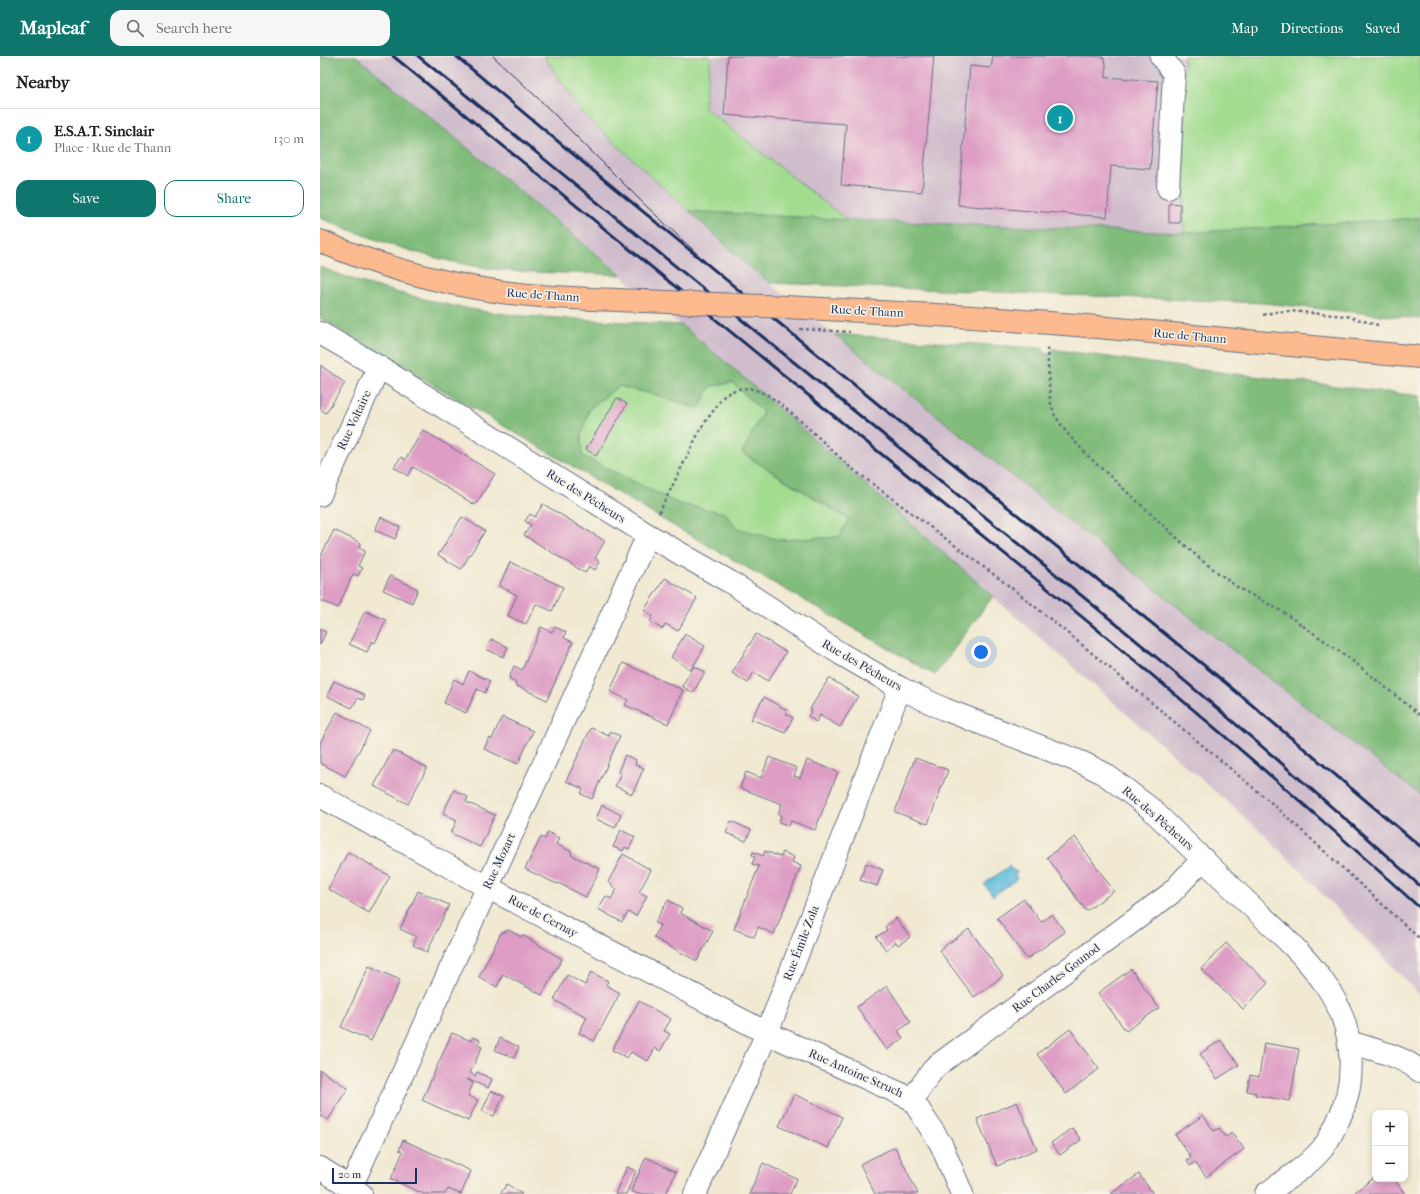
<!DOCTYPE html>
<html lang="en">
<head>
<meta charset="utf-8">
<style>
	body { margin:0; font-family:"IM FELL French Canon",serif; background:#f6f6f6; color:#222 }
	.controls { position:absolute; right:12px; bottom:12px; display:grid; overflow:hidden; border-radius:8px; box-shadow:0 2px 6px #0003 }
	.controls button { width:36px; height:36px; display:grid; place-items:center; padding:0; border:0; border-bottom:1px solid #e0e0e0; background:#fff; color:#222; font:20px sans-serif }
	.scale { position:absolute; left:12px; bottom:10px; width:85px; box-sizing:border-box; padding-left:4px; border:2px solid #1b2f5e; border-top:0; font-size:11px; line-height:14px; white-space:nowrap; color:#1b2f5e; -webkit-text-stroke:3px #f7f3e8; paint-order:stroke }
	.you { position:absolute; left:661px; top:596px; width:14px; height:14px; margin:-10px; border:3px solid #fff; border-radius:50%; background:#1a73e8; box-shadow:0 0 0 6px #1a73e833 }
	.badge { display:grid; place-items:center; width:26px; height:26px; border-radius:50%; background:#0f766e; color:#fff; font-size:13px; font-weight:700 }
	.pin { position:absolute; translate:-50% -50%; border:2px solid #fff; box-shadow:0 1px 4px #0006 }
	.list { margin:0; padding:0; list-style:none }
	h2 { display:flex; justify-content:space-between; align-items:center; height:52px; margin:0; padding:0 16px; font-size:17px }
	h2 small { font-size:13px; font-weight:400; color:#767676 }
	.list li { display:grid; grid-template-columns:26px 1fr auto; gap:12px; align-items:center; box-sizing:border-box; height:60px; padding:0 16px; border-top:1px solid #e0e0e0 }
	.list b { display:block; font-size:15px; white-space:nowrap }
	.list p { margin:0; font-size:13px; white-space:nowrap; color:#767676 }
	.list em { font-size:13px; font-style:normal; color:#767676 }
	.actions { display:flex; gap:8px; padding:12px 16px }
	.actions a { flex:1; padding:9px 0; border:1px solid #0f766e; border-radius:12px; text-align:center; font-size:14px; color:#0f766e }
	.actions .main { background:#0f766e; color:#fff }
	.icon { flex:none; width:22px; height:22px; fill:none; stroke:currentColor; stroke-width:2; stroke-linecap:round; stroke-linejoin:round }
	.map { position:relative; flex:none; width:1100px; height:1138px; overflow:hidden }
	header { display:flex; align-items:center; gap:24px; box-sizing:border-box; height:56px; padding:0 20px; background:#0f766e; color:#fff }
	header strong { font-size:19px }
	nav { display:flex; gap:22px; margin-inline-start:auto; font-size:14px }
	.search { width:280px; height:36px; background:#f6f6f6; display:flex; align-items:center; gap:10px; box-sizing:border-box; padding:0 14px; border-radius:12px; color:#767676; font-size:15px }
	main { display:flex }
	aside { flex:1; background:#fff }
	.map>svg:first-child { display:block }
	.industrial { fill:#d0bdcc }
	.green { fill:#a1dc8f; stroke:#5e8676 }
	.forest { fill:#80bc7a; stroke:#4e766c; fill-rule:evenodd }
	.water { fill:#5cbbdb; stroke:#3c759c }
	.building { fill:#de9dc5 }
	.lines { fill:none; stroke-linecap:round; stroke-linejoin:round }
	.minor-casing { stroke:#667086; stroke-width:24 }
	.major-casing { stroke:#667086; stroke-width:24 }
	.path { stroke:#667086; stroke-width:2.5; stroke-dasharray:3 3; stroke-linecap:butt }
	.minor { stroke:#fff; stroke-width:22 }
	.major { stroke:#fcba8e; stroke-width:22 }
	.tram { stroke:#1b2f5e; stroke-width:1 }
	.rail { stroke:#1b2f5e; stroke-width:3 }
	.major-bridge-casing { stroke:#667086; stroke-width:24; stroke-linecap:butt }
	.path-bridge { stroke:#667086; stroke-width:2.5; stroke-dasharray:3 3; stroke-linecap:butt }
	.major-bridge { stroke:#fcba8e; stroke-width:22 }
	.labels { text-anchor:middle; dominant-baseline:central; stroke-width:3; stroke-linejoin:round; paint-order:stroke }
	.street-label { font-size:12px; fill:#1b2f5e; stroke:#f7f3e8 }
</style>
</head>
<body>
<header>
<strong>Mapleaf</strong>
<div class="search"><svg class="icon" aria-label="search" viewBox="0 0 24 24"><circle cx="10" cy="10" r="6"/><path d="M15 15l6 6"/></svg>Search here</div>
<nav><a>Map</a><a>Directions</a><a>Saved</a></nav>
</header>
<main>
<aside>
<h2>Nearby<small></small></h2>
<ul class="list">
<li><span class="badge" style="background:#0f9aa8">1</span><div><b>E.S.A.T. Sinclair</b><p>Place · Rue de Thann</p></div><em>130 m</em></li>
</ul>
<div class="actions"><a class="main">Save</a><a>Share</a></div>
</aside>
<div class="map">
<svg width="1100" height="1138" viewBox="0 0 1100 1138">
	<rect width="100%" height="100%" fill="#f7f3e8"/>
	<filter id="ink" filterUnits="userSpaceOnUse"><feTurbulence type="fractalNoise" baseFrequency=".025" numOctaves="2"/><feDisplacementMap in="SourceGraphic" scale="8" xChannelSelector="R" yChannelSelector="G"/><feConvolveMatrix kernelMatrix="1 2 1 2 8 2 1 2 1" color-interpolation-filters="sRGB"/></filter>
	<filter id="wash" filterUnits="userSpaceOnUse"><feTurbulence type="fractalNoise" baseFrequency=".012" numOctaves="4" result="noise"/><feDisplacementMap in="SourceGraphic" scale="16" xChannelSelector="R" yChannelSelector="G"/><feGaussianBlur stdDeviation="0.9" result="paint"/><feColorMatrix in="noise" values="0 0 0 0 0 0 0 0 0 0 0 0 0 0 0 0 0 1.4 0 .05"/><feComposite in="paint" operator="in"/></filter>
	<g filter="url(#wash)">
		<rect width="100%" height="100%" fill="#f1e9d1"/>
		<!-- industrial -->
		<g class="industrial">
			<path d="M36,0H224L262,57L429,211L889,576L1100,739V939L948,782L416,315Z"/>
			<path d="M391,0H864V177L527,164L383,51Z"/>
		</g>
		<!-- green -->
		<g class="green">
			<path d="M224,0H391L384,51L527,164L369,155L262,57Z"/>
			<path d="M864,0H1100V162L864,177Z"/>
			<path d="M412,326L443,356L422,397L529,464L519,481L459,484L417,472L405,457L359,448L262,400L261,380L270,352L298,330L341,340L379,353L390,331Z"/>
		</g>
		<!-- forest -->
		<g class="forest">
			<path d="M0,0H36L301,219C265,216 229,218 194,215C127,210 62,187 0,162Z"/>
			<path d="M369,155L527,164L864,177L1100,162V263L944,247L450,227L429,211Z"/>
			<path d="M0,211L40,226L79,237L129,249L167,256L203,260L361,269L416,315L673,540L615,619L347,466L0,262ZM412,326L443,356L422,397L529,463L519,481L459,484L417,472L405,457L359,448L262,400L261,380L270,352L298,330L341,340L379,353L390,331Z"/>
			<path d="M514,278L619,286L721,292L723,293L725,298L729,297L733,293L738,294L882,314L1100,340V739L889,576Z"/>
		</g>
		<!-- water -->
		<path class="water" d="M689,810L691,813L697,816L695,819L697,823L673,840L664,828Z"/>
		<g id="blocks">
			<!-- building -->
			<g class="building">
				<path d="M408,0H614L602,136L521,129L526,68L404,59Z"/>
				<path d="M673,0H769L783,1L786,8V21L838,25L830,113L791,110L787,161L638,149L650,10L671,12Z"/>
				<path d="M849,147L860,148V167H849Z"/>
				<path d="M0,309L25,327L6,357L0,353Z"/>
				<path d="M297,342L307,348L276,400L266,393Z"/>
				<path d="M103,374L175,418L155,449L93,411L88,420L74,411L81,401L85,404Z"/>
				<path d="M223,448L285,485L275,502L280,506L275,514L269,510L265,517L204,479L211,469L205,465L210,458L215,461Z"/>
				<path d="M61,461L80,471L75,483L55,474Z"/>
				<path d="M142,461L165,475L141,513L118,499Z"/>
				<path d="M14,474L41,487L39,492L45,495L38,510L42,512L38,520L33,518L18,552L0,544V502Z"/>
				<path d="M190,506L243,531L232,555L216,548L206,568L188,560L197,539L179,530Z"/>
				<path d="M70,520L98,533L92,547L63,534Z"/>
				<path d="M345,522L377,542L358,575L346,568L342,573L330,566L333,560L324,554Z"/>
				<path d="M45,555L66,564L55,587L52,585L47,596L29,588Z"/>
				<path d="M221,571L232,576L235,571L246,576L244,582L253,586L227,644L195,629L196,626L189,622L194,610L202,614Z"/>
				<path d="M0,573L6,576L0,589Z"/>
				<path d="M365,578L385,590L371,614L351,601Z"/>
				<path d="M436,578L466,596L448,625L434,616L428,627L412,617Z"/>
				<path d="M171,583L188,591L183,601L166,593Z"/>
				<path d="M303,607L363,634L348,668L305,649L308,644L290,635Z"/>
				<path d="M374,610L385,616L373,637L362,630Z"/>
				<path d="M149,615L170,625L165,637L157,633L146,657L124,647L134,623L143,628Z"/>
				<path d="M509,622L538,640L520,671L500,659L496,666L488,660L492,654L490,653Z"/>
				<path d="M14,625L45,639L43,644L38,642L32,652L7,640Z"/>
				<path d="M444,641L468,655L466,658L473,662L465,677L431,663Z"/>
				<path d="M17,656L50,675L25,720L0,707V687Z"/>
				<path d="M182,661L213,675L198,708L164,693L169,682L172,683Z"/>
				<path d="M271,672L289,680L290,675L300,680L272,743L261,738L263,733L246,725Z"/>
				<path d="M73,694L107,712L88,748L54,730Z"/>
				<path d="M305,699L316,704L315,709L324,712L312,738L295,730L301,718L298,716Z"/>
				<path d="M449,701L477,712L474,720L480,722L487,704L518,716L495,774L471,765L469,770L459,766L461,760L458,758L462,748L420,732L426,716L441,722Z"/>
				<path d="M595,702L628,714L608,768L575,756Z"/>
				<path d="M134,734L148,741L146,746L175,759L160,791L131,777L137,764L123,757Z"/>
				<path d="M282,749L301,759L295,772L276,763Z"/>
				<path d="M411,765L431,774L426,785L406,777Z"/>
				<path d="M301,774L315,781L309,793L305,791L303,795L293,791Z"/>
				<path d="M228,776L239,782L236,788L252,796L251,799L280,813L266,841L238,827L237,828L205,813L221,781L225,783Z"/>
				<path d="M755,781L794,835L766,855L727,801Z"/>
				<path d="M445,795L461,801L463,796L474,801L472,806L481,810L454,878L438,871L434,881L414,873L439,810L432,808L435,801L432,799L433,796L443,800Z"/>
				<path d="M28,796L70,820L49,857L8,833Z"/>
				<path d="M303,798L331,814L319,836L327,840L316,860L308,856L302,866L278,853L286,840L291,843L297,833L292,830V829L288,826Z"/>
				<path d="M546,807L563,814L557,830L540,824Z"/>
				<path d="M98,835L129,849L107,896L93,889L97,881L80,873Z"/>
				<path d="M704,843L721,866L732,858L745,876L707,903L677,862Z"/>
				<path d="M348,844L362,852L360,857L393,875L377,905L334,882L340,869L335,866Z"/>
				<path d="M576,862L590,881L578,889L576,886L566,894L556,881L567,874L565,871Z"/>
				<path d="M649,873L683,920L654,941L619,894Z"/>
				<path d="M189,874L201,881L202,879L242,903L222,939L183,918L177,931L159,921L181,877Z"/>
				<path d="M906,887L948,927L923,953L881,913Z"/>
				<path d="M49,910L80,924L51,985L21,971Z"/>
				<path d="M811,913L839,952L806,975L778,937Z"/>
				<path d="M271,916L288,925L286,929L300,937L274,985L259,977L267,961L234,944L247,919L265,929Z"/>
				<path d="M567,930L591,966L578,975L583,982L567,994L537,951Z"/>
				<path d="M319,945L351,963L344,975L350,978L340,995L335,992L328,1005L311,996L307,1002L292,994Z"/>
				<path d="M750,973L779,1013L746,1038L717,998Z"/>
				<path d="M132,977L151,985L153,981L160,984L157,989L162,991L150,1017L155,1020L157,1016L172,1023L168,1032L147,1023L153,1027L148,1040L158,1044L148,1065L102,1044Z"/>
				<path d="M180,982L199,991L194,1002L175,994Z"/>
				<path d="M901,984L919,1009L897,1023L880,998Z"/>
				<path d="M944,987L979,993L970,1045L935,1039L936,1037L927,1035L930,1019L939,1021Z"/>
				<path d="M0,1014L28,1032L8,1064L0,1059Z"/>
				<path d="M171,1035L184,1040L174,1060L162,1055Z"/>
				<path d="M474,1038L522,1061L508,1092L459,1070Z"/>
				<path d="M697,1046L717,1093L677,1110L657,1063Z"/>
				<path d="M883,1059L894,1075L899,1072L906,1081L912,1076L924,1093L886,1121L875,1106L870,1110L867,1105L871,1101L855,1079Z"/>
				<path d="M752,1072L761,1084L740,1099L731,1087Z"/>
				<path d="M83,1084L151,1115L141,1138L128,1133L125,1138H104L71,1123L83,1096L79,1094Z"/>
				<path d="M575,1091L588,1117L598,1138H555L540,1108Z"/>
				<path d="M326,1101L356,1116L346,1138H318L311,1135Z"/>
				<path d="M443,1107L477,1123L470,1138H429Z"/>
				<path d="M307,1111L316,1115L306,1138H295Z"/>
				<path d="M819,1118L833,1138H791Z"/>
				<path d="M1055,1121V1123H1074L1085,1138H1036L1035,1136Z"/>
				<path d="M187,1128L202,1138H180Z"/>
			</g>
		</g>
	</g>
	<g filter="url(#ink)">
		<use href="#blocks" fill-opacity="0" stroke="#667086" stroke-width="1"/>
		<g class="lines">
			<!-- minor casing -->
			<g class="minor-casing">
				<g id="minor">
					<path d="M841,0L854,18L848,132"/>
					<path d="M0,277L59,311L328,479L410,526L521,598L580,632L624,653L763,707L783,717L805,733L831,753C863,784 895,815 927,846C953,871 981,895 1002,924C1034,966 1040,1023 1016,1069C1012,1077 1008,1086 1002,1093C987,1111 965,1124 946,1138"/>
					<path d="M0,439L59,311"/>
					<path d="M0,740L167,831L447,977L592,1043L621,1088L642,1138"/>
					<path d="M1029,986C1053,994 1081,999 1100,1015"/>
					<path d="M592,1043L615,1011L850,838L883,803"/>
					<path d="M0,1112L41,1138"/>
					<path d="M31,1131L328,479"/>
					<path d="M375,1138L447,977L580,632"/>
				</g>
			</g>
			<!-- major casing -->
			<g class="major-casing">
				<g id="major">
					<path d="M0,185C52,208 119,227 175,235C224,242 273,243 323,245"/>
					<path d="M466,251L653,261L756,269L1100,301"/>
				</g>
			</g>
			<!-- path -->
			<g class="path">
				<path d="M943,259L955,256L969,255L1026,260L1058,269"/>
				<path d="M727,292L730,344L734,358L746,376L769,401L880,503L917,531L963,556L1029,602L1100,659"/>
				<path d="M339,457L381,372L403,341L410,336L418,333L430,332L448,339L458,346L484,368L530,411L697,536L767,593L954,749L1100,883"/>
			</g>
			<!-- minor -->
			<use href="#minor" class="minor"/>
			<!-- major -->
			<use href="#major" class="major"/>
			<!-- tram -->
			<path class="tram" d="M173,0L222,46L323,147L401,220"/>
			<!-- rail -->
			<g class="rail">
				<path d="M73,0C217,118 360,236 504,352C706,514 908,677 1100,852"/>
				<path d="M98,0C253,127 409,254 565,380C746,526 928,673 1100,830"/>
				<path d="M136,0L265,108L559,349L674,440L901,623L1100,790"/>
			</g>
			<!-- major-bridge casing -->
			<g class="major-bridge-casing">
				<path id="major-bridge" d="M323,245L466,251"/>
			</g>
			<!-- path-bridge -->
			<path class="path-bridge" d="M480,273L530,276"/>
			<!-- major-bridge -->
			<use href="#major-bridge" class="major-bridge"/>
		</g>
	</g>
	<g class="labels">
		<!-- street labels -->
		<g class="street-label">
			<text transform="translate(223 239) rotate(4)">Rue de Thann</text>
			<text transform="translate(547 255) rotate(3)">Rue de Thann</text>
			<text transform="translate(870 280) rotate(5)">Rue de Thann</text>
			<text transform="translate(34 364) rotate(-65)">Rue Voltaire</text>
			<text transform="translate(266 440) rotate(32)">Rue des Pêcheurs</text>
			<text transform="translate(542 609) rotate(30)">Rue des Pêcheurs</text>
			<text transform="translate(838 762) rotate(41)">Rue des Pêcheurs</text>
			<text transform="translate(179 805) rotate(-65)">Rue Mozart</text>
			<text transform="translate(223 860) rotate(28)">Rue de Cernay</text>
			<text transform="translate(481 887) rotate(-69)">Rue Émile Zola</text>
			<text transform="translate(736 922) rotate(-37)">Rue Charles Gounod</text>
			<text transform="translate(536 1017) rotate(24)">Rue Antoine Struch</text>
		</g>
	</g>
</svg>
<div class="controls">
<button>+</button>
<button>−</button>
</div>
<div class="scale">20 m</div>
<div class="you"></div>
<div class="pin badge" style="left:740px;top:62px;background:#0f9aa8">1</div>
</div>
</main>
</body>
</html>
